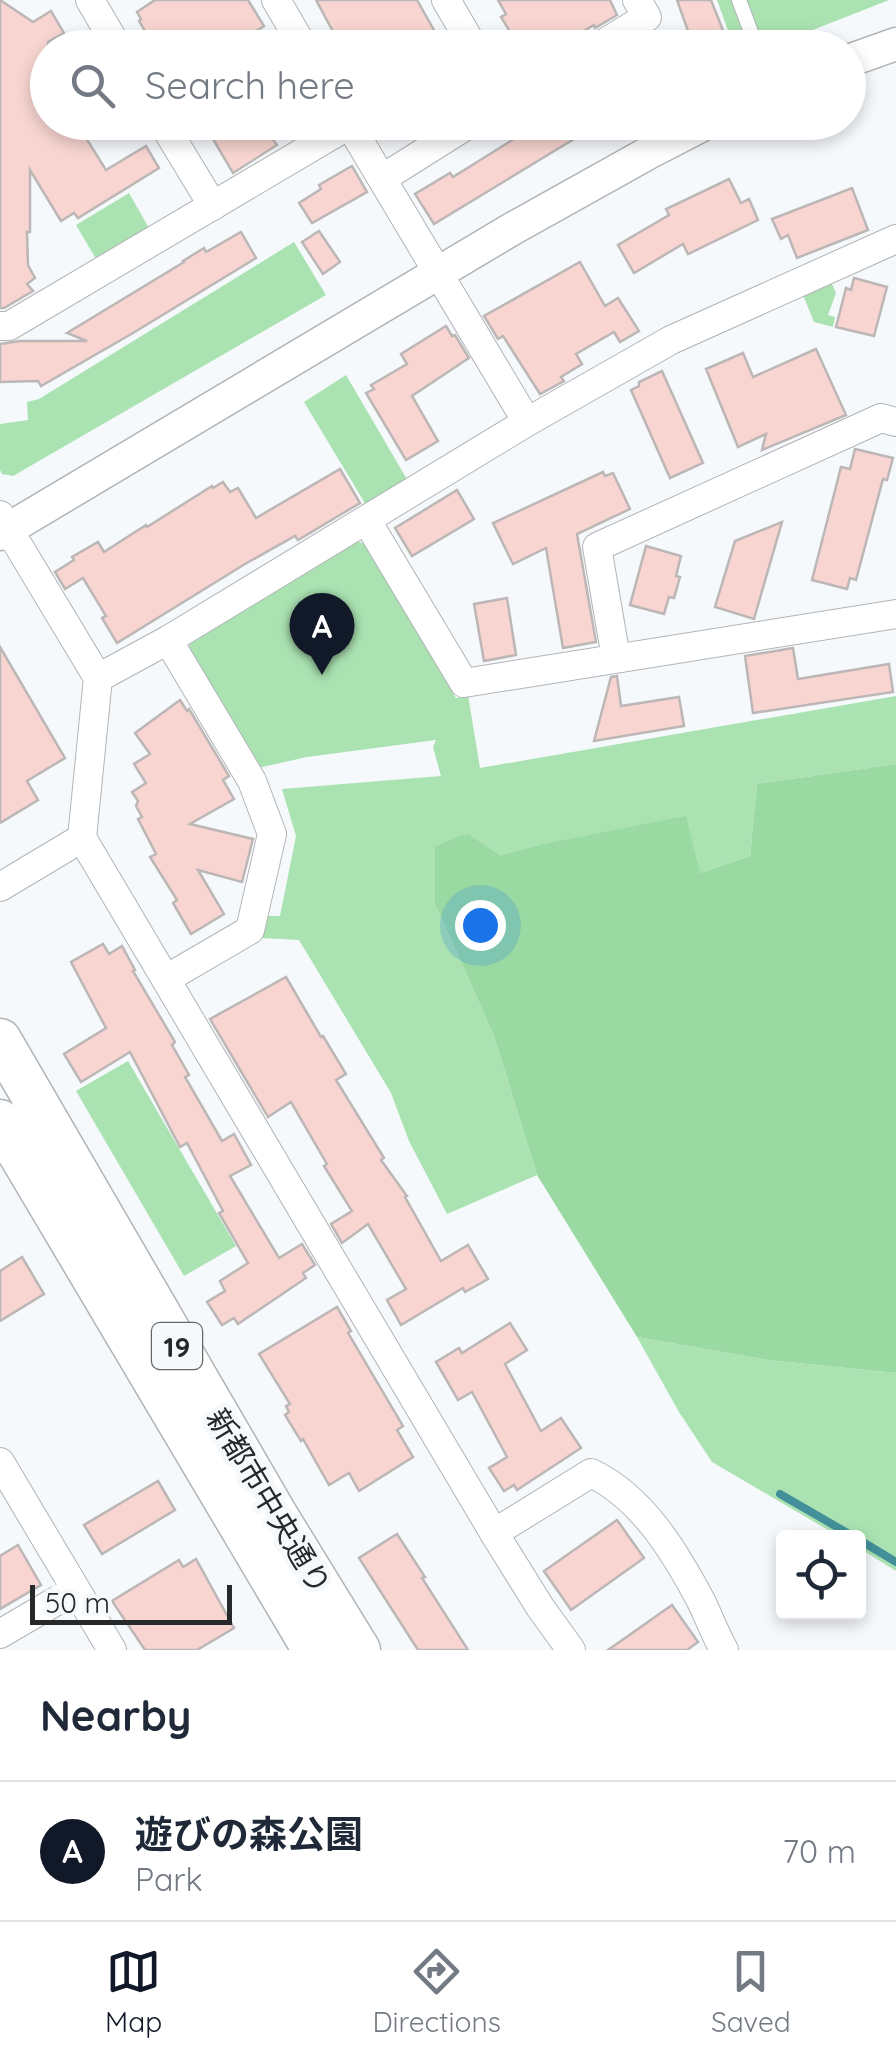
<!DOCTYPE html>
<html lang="en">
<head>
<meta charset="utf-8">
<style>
	body { margin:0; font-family:Quicksand,"Noto Sans JP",sans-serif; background:#f6f6f7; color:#1f2937 }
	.controls { position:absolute; right:30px; bottom:30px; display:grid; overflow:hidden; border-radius:10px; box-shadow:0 5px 15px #0003 }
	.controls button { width:90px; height:90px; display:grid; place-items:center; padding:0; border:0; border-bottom:2px solid #e0e1e3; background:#fff; color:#1f2937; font:50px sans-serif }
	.scale { position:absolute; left:30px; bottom:25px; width:202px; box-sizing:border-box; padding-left:10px; border:5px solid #262829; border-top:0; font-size:28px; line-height:35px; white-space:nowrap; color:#262829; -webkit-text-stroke:8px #f6f9fc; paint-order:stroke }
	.you { position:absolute; left:480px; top:925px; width:35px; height:35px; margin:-25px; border:8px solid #fff; border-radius:50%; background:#1a73e8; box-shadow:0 0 0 15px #1a73e833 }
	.badge { display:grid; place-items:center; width:65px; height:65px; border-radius:50%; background:#111827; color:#fff; font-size:32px; font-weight:700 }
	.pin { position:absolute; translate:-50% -82px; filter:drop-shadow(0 2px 5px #0008) }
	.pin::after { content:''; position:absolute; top:52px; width:35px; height:30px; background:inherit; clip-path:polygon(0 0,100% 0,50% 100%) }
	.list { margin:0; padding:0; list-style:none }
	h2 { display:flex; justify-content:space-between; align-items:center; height:130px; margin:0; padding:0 40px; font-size:42px }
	h2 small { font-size:32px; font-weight:400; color:#747a83 }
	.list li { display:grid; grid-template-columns:65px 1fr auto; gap:30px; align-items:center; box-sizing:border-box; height:140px; padding:0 40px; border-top:2px solid #e0e1e3 }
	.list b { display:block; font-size:38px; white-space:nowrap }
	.list p { margin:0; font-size:32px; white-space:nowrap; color:#747a83 }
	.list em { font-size:32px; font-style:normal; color:#747a83 }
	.icon { flex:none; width:55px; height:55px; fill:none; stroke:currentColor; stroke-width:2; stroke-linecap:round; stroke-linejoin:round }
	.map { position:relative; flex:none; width:896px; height:1650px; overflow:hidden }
	.search { position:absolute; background:#fff; box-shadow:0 5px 15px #0003; left:30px; right:30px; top:30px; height:110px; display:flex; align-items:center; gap:25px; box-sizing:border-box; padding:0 35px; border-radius:55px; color:#747a83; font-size:38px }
	.sheet { height:270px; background:#fff }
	nav { display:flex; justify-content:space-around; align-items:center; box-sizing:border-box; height:140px; border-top:2px solid #e0e1e3; background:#fff; font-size:28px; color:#747a83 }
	nav a { display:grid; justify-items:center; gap:5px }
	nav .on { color:#111827 }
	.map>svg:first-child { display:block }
	.green { fill:#aae2b1 }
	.forest { fill:#9adaa2 }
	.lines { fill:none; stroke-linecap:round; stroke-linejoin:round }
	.stream { stroke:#43909a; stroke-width:8 }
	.building { fill:#f8d5d0; stroke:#bcb7b6; stroke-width:2.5 }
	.service-casing { stroke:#b1b4b7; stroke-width:16 }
	.minor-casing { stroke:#b1b4b7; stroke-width:30 }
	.tertiary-casing { stroke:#b1b4b7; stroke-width:35 }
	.primary-casing { stroke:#b1b4b7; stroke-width:45 }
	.service { stroke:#fff; stroke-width:14 }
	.minor { stroke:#fff; stroke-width:28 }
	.tertiary { stroke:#fff; stroke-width:32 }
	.primary { stroke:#fff; stroke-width:42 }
	.labels { text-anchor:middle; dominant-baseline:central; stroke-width:10; stroke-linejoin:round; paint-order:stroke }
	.shield { fill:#f6f9fc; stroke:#646768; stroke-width:2.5 }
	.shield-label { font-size:28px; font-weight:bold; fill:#262829 }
	.street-label { font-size:30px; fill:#262829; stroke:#f6f9fc }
</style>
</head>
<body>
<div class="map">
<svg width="896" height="1650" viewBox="0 0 896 1650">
	<rect width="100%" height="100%" fill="#f6f9fc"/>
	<!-- green -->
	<g class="green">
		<path d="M717,0H889L767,48L734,47Z"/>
		<path d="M129,193L149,228L96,259L76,225Z"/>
		<path d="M294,242L326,295L13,476L2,474L0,470V424L28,420L27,402L39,399Z"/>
		<path d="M831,282L836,293L828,315L835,317L833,327L814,322L803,295Z"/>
		<path d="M346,375L408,481L366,505L304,402Z"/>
		<path d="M356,540L368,546L456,698L468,695L480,768L896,696V764L757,784L750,856L700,873L539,845L500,855L469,834L435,904L494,1036L537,1175L447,1214L409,1141L391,1093L299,940L261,938L268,916H280L296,836L282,789L441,776L433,747L436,740L307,757L258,768L188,651L192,638Z"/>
		<path d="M128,1061L236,1246L184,1276L76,1091Z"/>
		<path d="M637,1337L768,1360L896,1373V1571L859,1548L858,1538L840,1537L712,1462L679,1412Z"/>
	</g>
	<!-- forest -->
	<path class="forest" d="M896,764V1373L768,1360L637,1337L537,1175L494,1036L435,904V847L456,837L469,834L500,855L539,845L686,816L700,873L750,856L757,784Z"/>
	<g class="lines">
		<!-- stream -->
		<g class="stream">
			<path d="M780,1494L856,1538"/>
			<path d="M858,1539L896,1562"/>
		</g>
	</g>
	<!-- building -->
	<g class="building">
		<path d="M0,0L33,22L51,11L64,33L48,42V122H76L106,170L146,146L159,168L78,218L74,213L61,221L30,170V232H27L28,265L35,278L27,284L33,291L4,308H0Z"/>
		<path d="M155,0H248L264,26L230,48H155L139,21L141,19L137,12Z"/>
		<path d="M316,0H417L444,48H342Z"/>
		<path d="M498,0H610L617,15L595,28L594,25L556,48H520L501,17L506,14Z"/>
		<path d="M677,0H711L730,48H694Z"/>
		<path d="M203,122H294L271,137L277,145L233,173Z"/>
		<path d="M541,122H602L434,224L415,194L450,173L453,177Z"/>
		<path d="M352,166L367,192L312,223L299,203L321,189L319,185Z"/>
		<path d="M729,179L741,203L749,199L758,220L688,254L683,244L634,273L618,245L669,215L666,209Z"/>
		<path d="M852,188L868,230L797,258L788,235L781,239L772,219Z"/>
		<path d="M319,231L340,262L323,274L302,242Z"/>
		<path d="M241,232L256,258L133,333L41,386L38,381L0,382V344L19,341H87L67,333L184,262L183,261L204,248L206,252Z"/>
		<path d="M580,262L605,306L618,298L639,331L620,342L614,332L576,354L582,364L561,377L564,381L540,394L503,336L498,339L484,316Z"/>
		<path d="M854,278L887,287L874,336L836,327L846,288L851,290Z"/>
		<path d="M446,326L452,336L455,335L469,358L412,396L438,441L406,460L366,393L374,389L371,385L407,364L401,354Z"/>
		<path d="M816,349L846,415L762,450L766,434L738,447L706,369L743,353L753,377Z"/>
		<path d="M662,371L703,463L670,478L631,390L639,386V382Z"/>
		<path d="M855,449L893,458L887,480L883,479L856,580L850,578L847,589L812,580L841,467L850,469Z"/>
		<path d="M340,469L360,503L298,540L295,536L245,564L117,643L102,618L106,616L83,578L65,589L55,572L74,560L72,557L98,542L104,552L146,525L147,527L212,486L213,488L223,482L230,492L238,488L256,518Z"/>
		<path d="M603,472L605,476L613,473L630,509L577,534L596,642L563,648L546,548L513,564L493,523Z"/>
		<path d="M457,490L474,519L412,556L395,528Z"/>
		<path d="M782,522L754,619L715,607L735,541Z"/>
		<path d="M646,546L681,556L676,576L680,577L674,598L669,597L664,614L630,605Z"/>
		<path d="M507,598L516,655L484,661L474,604Z"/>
		<path d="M0,647L65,758L27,781L38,800L0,823Z"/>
		<path d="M793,648L798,679L889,664L893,692L753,713L745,656Z"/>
		<path d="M617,676L621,706L679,697L684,726L594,741L611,677Z"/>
		<path d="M180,700L187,711L189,709L229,776L223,780L234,799L190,824L253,839L242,882L198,870L224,914L191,934L173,903L177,900L150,857L156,854L138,819L142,817L136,806L138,801L132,792L146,783L134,764L150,754L135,733Z"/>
		<path d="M103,944L109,954L122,946L135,970L133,971L175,1042L172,1045L189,1075L185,1077L222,1141L234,1134L251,1165L230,1176L279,1258L302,1244L315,1265L303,1273L306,1278L238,1324L234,1318L222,1325L207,1302L225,1291L220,1281L248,1263L219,1213L223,1211L187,1143L180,1147L130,1052L81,1082L64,1054L106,1028L71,962Z"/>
		<path d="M286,977L321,1037L323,1036L346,1074L336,1080L384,1158L381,1160L407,1196L405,1197L441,1261L468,1245L488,1279L465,1292L463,1288L401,1325L387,1300L406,1289L368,1224L342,1243L331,1224L352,1211L324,1166L327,1164L291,1102L268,1117L210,1019Z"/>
		<path d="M22,1257L44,1294L0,1321V1271Z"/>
		<path d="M337,1307L351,1331L348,1333L403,1426L397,1430L413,1457L359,1491L349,1473L329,1485L303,1439L301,1441L285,1415L289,1412L286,1406L290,1404L259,1354Z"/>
		<path d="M510,1323L527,1350L505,1364L541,1431L561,1418L581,1448L517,1490L514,1485L504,1491L489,1468L507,1457L472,1392L458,1400L436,1362L459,1348L462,1353Z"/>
		<path d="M158,1481L175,1510L102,1554L84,1525Z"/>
		<path d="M617,1520L644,1558L571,1610L544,1571Z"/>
		<path d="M397,1534L425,1577L422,1578L468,1650H418L359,1558Z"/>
		<path d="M18,1545L41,1585L0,1609V1556Z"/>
		<path d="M196,1559L234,1628L197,1650H145L112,1601L179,1560L183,1567Z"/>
		<path d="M672,1605L698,1642L687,1650H608Z"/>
	</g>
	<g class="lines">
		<!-- service casing -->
		<g class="service-casing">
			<path id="service" d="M739,0L757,48"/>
		</g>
		<!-- minor casing -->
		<g class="minor-casing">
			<g id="minor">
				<path d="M90,0L118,48"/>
				<path d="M276,0L304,48"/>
				<path d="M446,0L474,48"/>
				<path d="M596,48L647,17L637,0"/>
				<path d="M162,122L213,206"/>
				<path d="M348,122L527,422"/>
				<path d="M383,178L472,122"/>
				<path d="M0,326H9L349,125"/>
				<path d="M0,515L98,678L82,838L0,887"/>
				<path d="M367,521L464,683L896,614"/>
				<path d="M616,658L597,547L881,418L896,422"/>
				<path d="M98,678L168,640L527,422L671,340L896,239"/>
				<path d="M82,838L494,1533L540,1607L571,1650"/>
				<path d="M166,979L250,930L272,834L252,781L168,640"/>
				<path d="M0,1462L112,1650"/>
				<path d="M494,1533L591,1473C642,1497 675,1552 701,1601C709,1617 715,1634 724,1650"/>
				<path d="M0,1634L75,1590"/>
			</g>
		</g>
		<!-- tertiary casing -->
		<g class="tertiary-casing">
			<g id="tertiary">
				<path d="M848,61L896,44"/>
				<path d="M0,534L512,229L650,152L708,122"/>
			</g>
		</g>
		<!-- primary casing -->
		<g class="primary-casing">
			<g id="primary">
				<path d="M0,1040L276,1515L359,1650"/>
				<path d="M0,1121L314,1650"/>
			</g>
		</g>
		<!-- service -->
		<use href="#service" class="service"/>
		<!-- minor -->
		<use href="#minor" class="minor"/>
		<!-- tertiary -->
		<use href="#tertiary" class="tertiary"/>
		<!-- primary -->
		<use href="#primary" class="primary"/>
	</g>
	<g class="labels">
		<!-- shield labels -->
		<rect class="shield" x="152" y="1323" width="50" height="46" rx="8"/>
		<g class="shield-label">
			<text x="177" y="1346">19</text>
		</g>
		<!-- street labels -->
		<g class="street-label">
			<text transform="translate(269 1501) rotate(59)">新都市中央通り</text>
		</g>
	</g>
</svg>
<div class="controls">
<button><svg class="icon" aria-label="locate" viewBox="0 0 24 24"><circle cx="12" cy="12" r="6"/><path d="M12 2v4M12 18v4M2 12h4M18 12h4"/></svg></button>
</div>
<div class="scale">50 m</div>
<div class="you"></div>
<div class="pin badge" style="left:322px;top:675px">A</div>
<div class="search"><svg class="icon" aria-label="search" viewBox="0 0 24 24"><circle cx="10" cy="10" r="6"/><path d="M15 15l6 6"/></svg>Search here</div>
</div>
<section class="sheet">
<h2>Nearby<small></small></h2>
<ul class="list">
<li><span class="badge">A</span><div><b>遊びの森公園</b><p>Park</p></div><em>70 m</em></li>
</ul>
</section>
<nav>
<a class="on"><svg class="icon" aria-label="map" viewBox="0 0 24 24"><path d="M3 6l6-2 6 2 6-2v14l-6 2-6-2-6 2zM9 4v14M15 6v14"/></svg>Map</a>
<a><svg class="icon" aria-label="directions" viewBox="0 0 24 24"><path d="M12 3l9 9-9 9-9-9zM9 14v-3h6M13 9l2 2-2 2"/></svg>Directions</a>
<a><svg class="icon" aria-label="saved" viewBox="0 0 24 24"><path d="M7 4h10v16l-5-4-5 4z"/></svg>Saved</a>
</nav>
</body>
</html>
